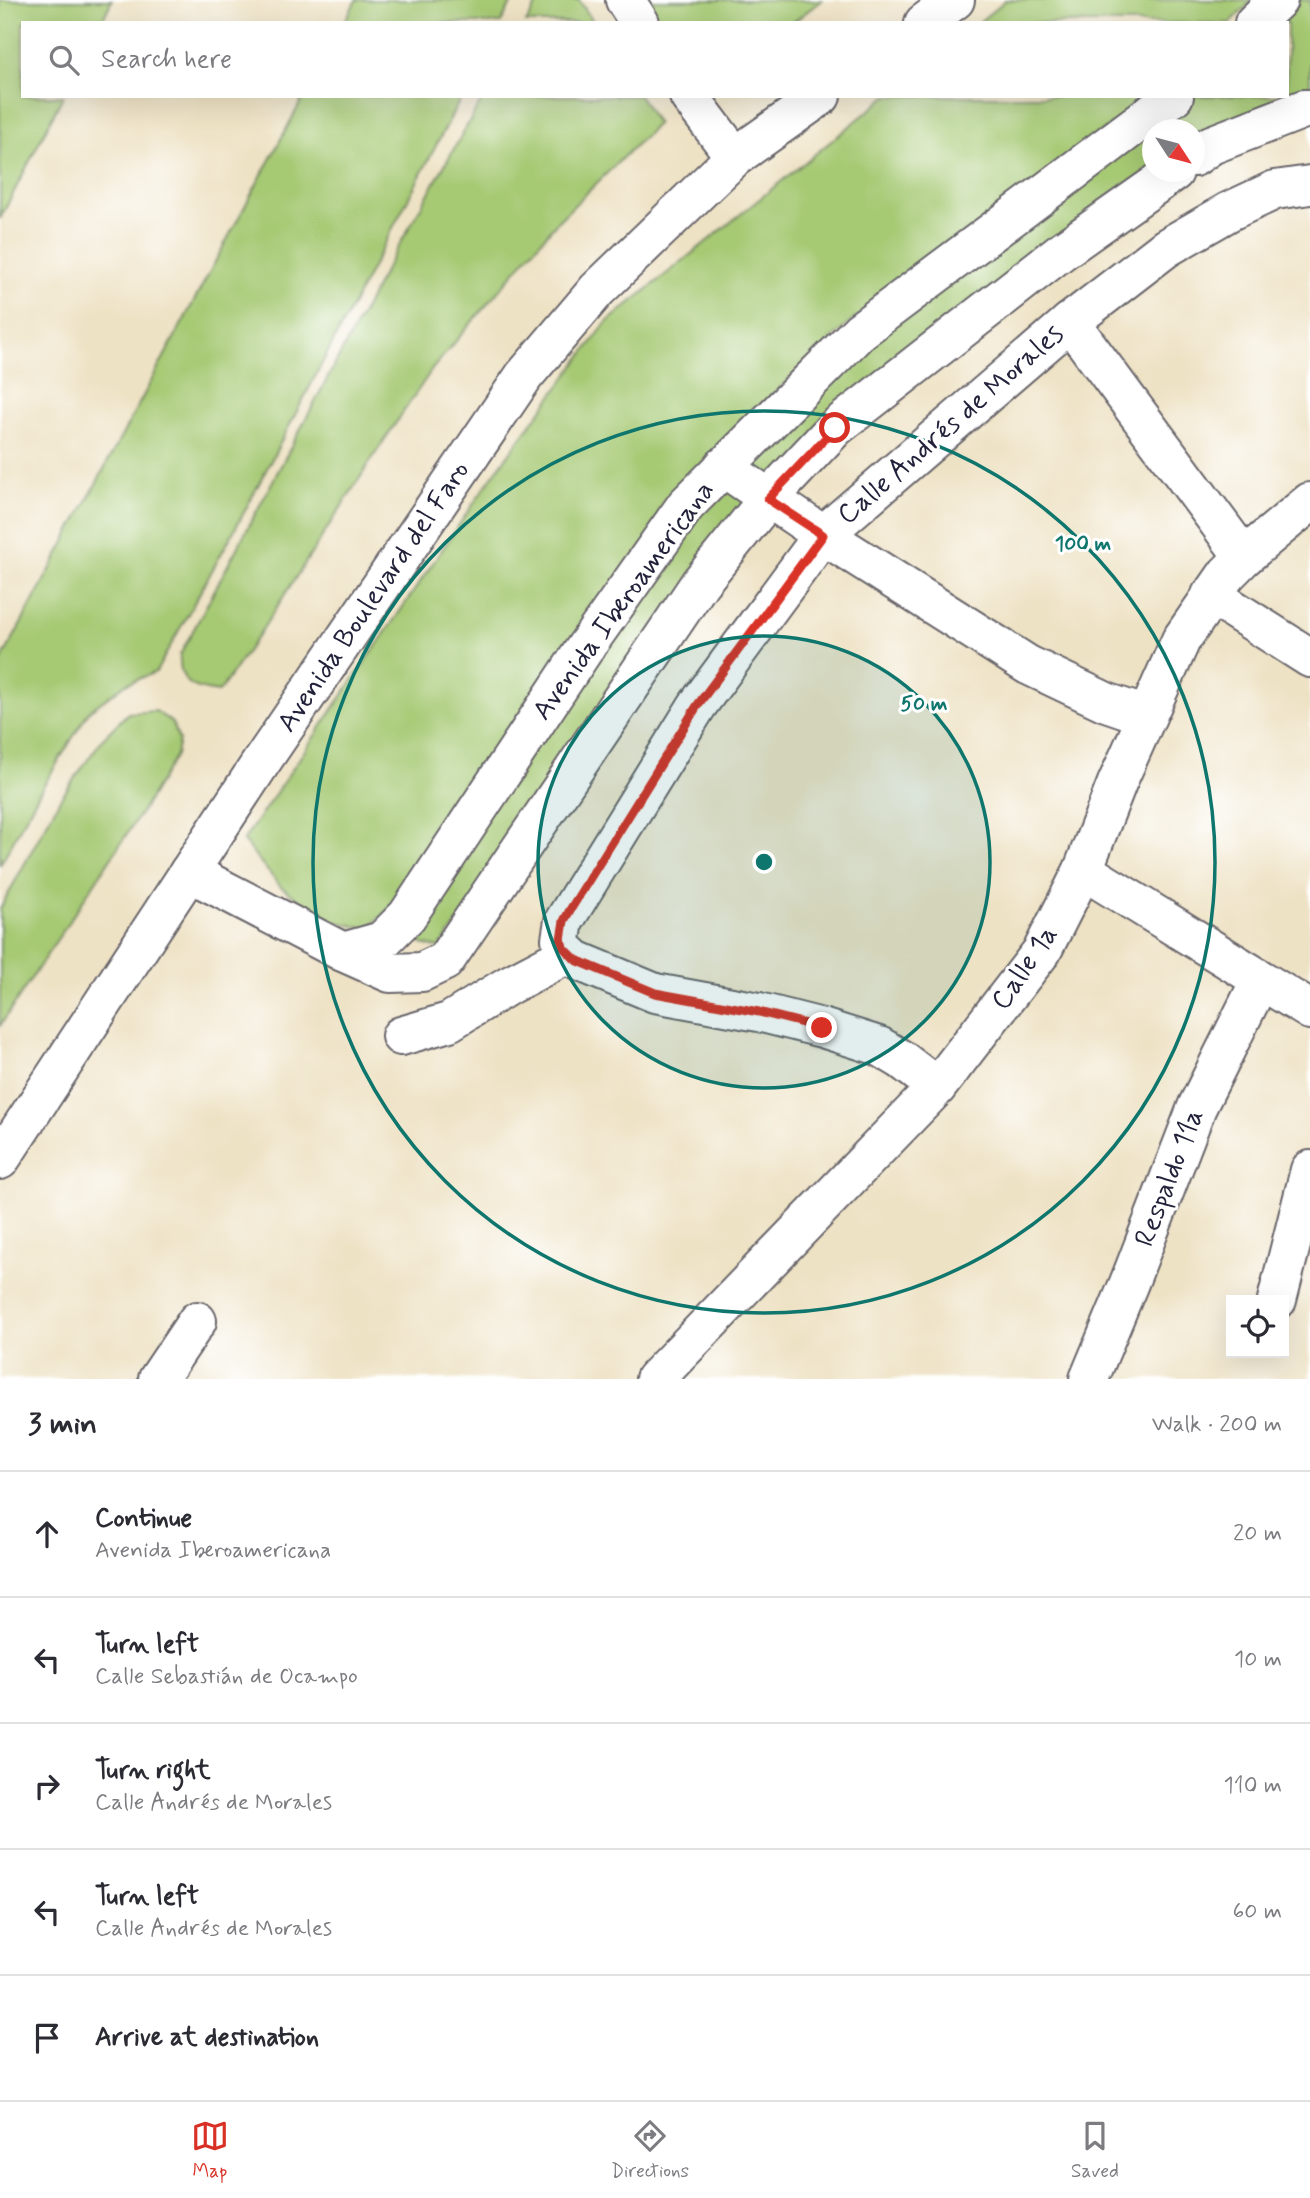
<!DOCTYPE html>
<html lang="en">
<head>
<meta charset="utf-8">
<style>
	body { margin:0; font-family:Mynerve,sans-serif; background:#f7f7f7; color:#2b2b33 }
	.controls { position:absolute; right:21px; bottom:21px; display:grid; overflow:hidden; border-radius:0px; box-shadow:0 7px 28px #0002 }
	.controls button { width:63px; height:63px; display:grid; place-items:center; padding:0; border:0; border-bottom:2px solid #e1e1e2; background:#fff; color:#2b2b33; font:35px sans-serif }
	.compass { position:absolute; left:1142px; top:119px; width:63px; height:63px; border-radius:50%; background:#fff; box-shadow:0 7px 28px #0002; rotate:126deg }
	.stop { position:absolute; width:21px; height:21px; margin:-16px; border:5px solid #d93025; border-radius:50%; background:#fff }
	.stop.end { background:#d93025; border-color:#fff; box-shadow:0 2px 7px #0008 }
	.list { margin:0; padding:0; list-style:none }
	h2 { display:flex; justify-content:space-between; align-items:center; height:91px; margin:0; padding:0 28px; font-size:30px }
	h2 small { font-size:23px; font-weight:400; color:#7c7c81 }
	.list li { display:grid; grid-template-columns:46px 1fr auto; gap:21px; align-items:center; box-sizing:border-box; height:126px; padding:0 28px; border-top:2px solid #e1e1e2 }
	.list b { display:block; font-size:26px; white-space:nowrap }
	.list p { margin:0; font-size:23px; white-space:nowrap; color:#7c7c81 }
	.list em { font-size:23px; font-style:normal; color:#7c7c81 }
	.icon { flex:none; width:38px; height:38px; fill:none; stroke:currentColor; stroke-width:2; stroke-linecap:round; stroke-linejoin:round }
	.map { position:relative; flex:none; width:1310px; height:1379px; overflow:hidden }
	.search { position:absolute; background:#fff; box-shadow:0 7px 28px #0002; left:21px; right:21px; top:21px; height:77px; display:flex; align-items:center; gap:18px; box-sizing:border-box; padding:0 24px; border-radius:0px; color:#7c7c81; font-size:26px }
	.sheet { height:721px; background:#fff }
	nav { display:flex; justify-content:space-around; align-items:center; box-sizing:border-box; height:98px; border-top:2px solid #e1e1e2; background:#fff; font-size:19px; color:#7c7c81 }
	nav a { display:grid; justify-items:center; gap:4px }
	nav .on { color:#d93025 }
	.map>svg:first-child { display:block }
	.green { fill:#a6c973; stroke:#647657; stroke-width:2 }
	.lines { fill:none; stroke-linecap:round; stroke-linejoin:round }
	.minor-casing { stroke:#69656b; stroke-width:42 }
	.minor { stroke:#fff; stroke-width:38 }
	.route { stroke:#d93025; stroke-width:9 }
	.ring { fill:none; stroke:#0f766e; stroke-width:3.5 }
	.labels { text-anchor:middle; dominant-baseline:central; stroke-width:6; stroke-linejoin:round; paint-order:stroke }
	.street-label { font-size:28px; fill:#22223b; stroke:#fff }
	.centre { fill:#0f766e; stroke:#fff; stroke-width:3.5 }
	.ring-label { font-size:21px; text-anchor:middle; font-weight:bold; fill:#0f766e; stroke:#fff; stroke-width:6; stroke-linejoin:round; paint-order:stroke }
</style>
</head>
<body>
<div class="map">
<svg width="1310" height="1379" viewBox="0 0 1310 1379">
	<rect width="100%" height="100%" fill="#fff"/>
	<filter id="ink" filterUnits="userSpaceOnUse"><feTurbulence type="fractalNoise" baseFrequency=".0143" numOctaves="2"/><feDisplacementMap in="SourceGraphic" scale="14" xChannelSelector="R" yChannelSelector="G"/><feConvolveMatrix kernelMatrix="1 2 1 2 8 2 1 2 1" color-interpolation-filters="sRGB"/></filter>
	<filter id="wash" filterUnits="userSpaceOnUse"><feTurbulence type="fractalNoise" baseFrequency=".00686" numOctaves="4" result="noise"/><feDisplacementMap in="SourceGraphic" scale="28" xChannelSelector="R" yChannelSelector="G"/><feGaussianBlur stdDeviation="1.57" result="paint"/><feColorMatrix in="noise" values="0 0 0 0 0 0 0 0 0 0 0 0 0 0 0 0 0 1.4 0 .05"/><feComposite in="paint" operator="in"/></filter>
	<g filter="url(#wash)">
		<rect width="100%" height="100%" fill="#eee2c4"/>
		<!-- green -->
		<g class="green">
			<path d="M0,0H112L101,23H23V96H63L0,219Z"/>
			<path d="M356,0H513L501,23H344Z"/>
			<path d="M539,0H579L594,23H526Z"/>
			<path d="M645,0H822L792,23H659Z"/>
			<path d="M1006,0H1253L1230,23H978Z"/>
			<path d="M1289,0H1310V104L1195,146L1194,130H1152V172L831,425L439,948L422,944L410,928L693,505L884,324L1185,96H1287V23H1265Z"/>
			<path d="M304,96H462L241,518L156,672L126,684L89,711L39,793L0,865V663Z"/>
			<path d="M484,96H640L657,124L557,222L433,368L383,442L262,630L219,692C193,689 178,684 180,655L389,263Z"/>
			<path d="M887,96H1149L848,324L712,452L399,900L367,929L325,919L280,886L243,841L491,478L607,322Z"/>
			<path d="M156,711L172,723L179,740L176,755L144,808L0,1026V909L60,799L104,737L128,713Z"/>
		</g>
	</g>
	<g filter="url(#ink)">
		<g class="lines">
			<!-- minor casing -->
			<g class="minor-casing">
				<g id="minor">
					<path d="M625,0L640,23"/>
					<path d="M924,23L955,0"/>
					<path d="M1254,23L1278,0"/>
					<path d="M689,96L735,157"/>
					<path d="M1194,157L1211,145L1304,109H1310"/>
					<path d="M1070,322L1244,557"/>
					<path d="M723,467L823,535L1028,665L1106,702L1147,716"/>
					<path d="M1211,595L1310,658"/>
					<path d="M1083,870L1310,1010"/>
					<path d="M189,872L343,952L390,973L422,972L445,961L700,583L768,499L835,428L1062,251L1174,172"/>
					<path d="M343,952L382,941L407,916L585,648L686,505L860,331L1174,96"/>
					<path d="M401,1036L449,1022L509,985L568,954"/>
					<path d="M937,1087L902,1060L879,1046L822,1028L759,1012L655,993L576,960L563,948L561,939L564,921L697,706L823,535L1070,322L1166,248L1230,211L1275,190L1310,185"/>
					<path d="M0,1160L262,761L524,376L597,290L735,157L821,96"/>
					<path d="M1277,1300L1310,1170"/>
					<path d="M158,1379L197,1321"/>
					<path d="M655,1379L937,1087L1042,951L1083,870L1117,783L1181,640L1227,574L1244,557L1310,502"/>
					<path d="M1089,1379L1129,1283L1197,1107L1260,981"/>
				</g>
			</g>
			<!-- minor -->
			<use href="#minor" class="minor"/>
		</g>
	</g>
	<g class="lines" filter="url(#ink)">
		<!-- route -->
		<path class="route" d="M822,1028L759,1012L655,993L576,960L563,947L561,939L564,921L570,910L697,706L823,535L768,499L835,428"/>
	</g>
	<!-- distance rings -->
	<circle cx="764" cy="862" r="226" fill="#0f766e" fill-opacity=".12"/>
	<g class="ring">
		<circle cx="764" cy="862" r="226"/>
		<circle cx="764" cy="862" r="451"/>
	</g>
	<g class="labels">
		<!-- street labels -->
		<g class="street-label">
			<text transform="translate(951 425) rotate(-41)">Calle Andrés de Morales</text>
			<text transform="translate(374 597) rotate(-56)">Avenida Boulevard del Faro</text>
			<text transform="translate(624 601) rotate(-54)">Avenida Iberoamericana</text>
			<text transform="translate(1025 968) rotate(-56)">Calle 1a</text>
			<text transform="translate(1170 1178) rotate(-69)">Respaldo 11a</text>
		</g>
	</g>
	<circle cx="764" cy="862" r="10" class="centre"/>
	<g class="ring-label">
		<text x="1083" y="550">100 m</text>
		<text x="924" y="710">50 m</text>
	</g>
</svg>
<div class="controls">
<button><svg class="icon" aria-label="locate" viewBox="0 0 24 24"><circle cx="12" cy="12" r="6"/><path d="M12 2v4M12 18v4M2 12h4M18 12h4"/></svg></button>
</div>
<svg class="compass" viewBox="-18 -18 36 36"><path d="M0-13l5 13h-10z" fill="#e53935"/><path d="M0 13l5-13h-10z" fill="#7c7c81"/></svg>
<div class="stop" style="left:835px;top:428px"></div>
<div class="stop end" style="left:822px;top:1028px"></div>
<div class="search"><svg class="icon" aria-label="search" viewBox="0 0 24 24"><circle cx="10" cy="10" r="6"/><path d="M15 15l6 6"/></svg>Search here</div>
</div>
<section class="sheet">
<h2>3 min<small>Walk · 200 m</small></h2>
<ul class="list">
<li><svg class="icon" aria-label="ahead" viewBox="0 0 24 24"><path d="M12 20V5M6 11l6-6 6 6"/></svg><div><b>Continue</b><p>Avenida Iberoamericana</p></div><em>20 m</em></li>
<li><svg class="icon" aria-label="left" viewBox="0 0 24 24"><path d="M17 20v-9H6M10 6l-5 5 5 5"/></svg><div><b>Turn left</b><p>Calle Sebastián de Ocampo</p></div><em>10 m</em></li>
<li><svg class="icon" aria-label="right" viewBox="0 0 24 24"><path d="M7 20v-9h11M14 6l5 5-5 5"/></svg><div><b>Turn right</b><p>Calle Andrés de Morales</p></div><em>110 m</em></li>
<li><svg class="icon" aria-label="left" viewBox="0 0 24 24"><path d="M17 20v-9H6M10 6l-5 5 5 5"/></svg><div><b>Turn left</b><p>Calle Andrés de Morales</p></div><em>60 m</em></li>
<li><svg class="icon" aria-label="arrive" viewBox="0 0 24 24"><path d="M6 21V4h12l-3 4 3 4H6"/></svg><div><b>Arrive at destination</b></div></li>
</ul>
</section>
<nav>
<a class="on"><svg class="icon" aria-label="map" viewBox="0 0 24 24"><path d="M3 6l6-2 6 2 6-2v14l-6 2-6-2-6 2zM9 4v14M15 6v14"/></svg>Map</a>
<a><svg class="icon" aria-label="directions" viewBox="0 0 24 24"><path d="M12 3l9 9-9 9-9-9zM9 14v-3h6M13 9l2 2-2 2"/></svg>Directions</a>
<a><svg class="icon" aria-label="saved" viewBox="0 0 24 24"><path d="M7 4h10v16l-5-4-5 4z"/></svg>Saved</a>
</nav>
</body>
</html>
